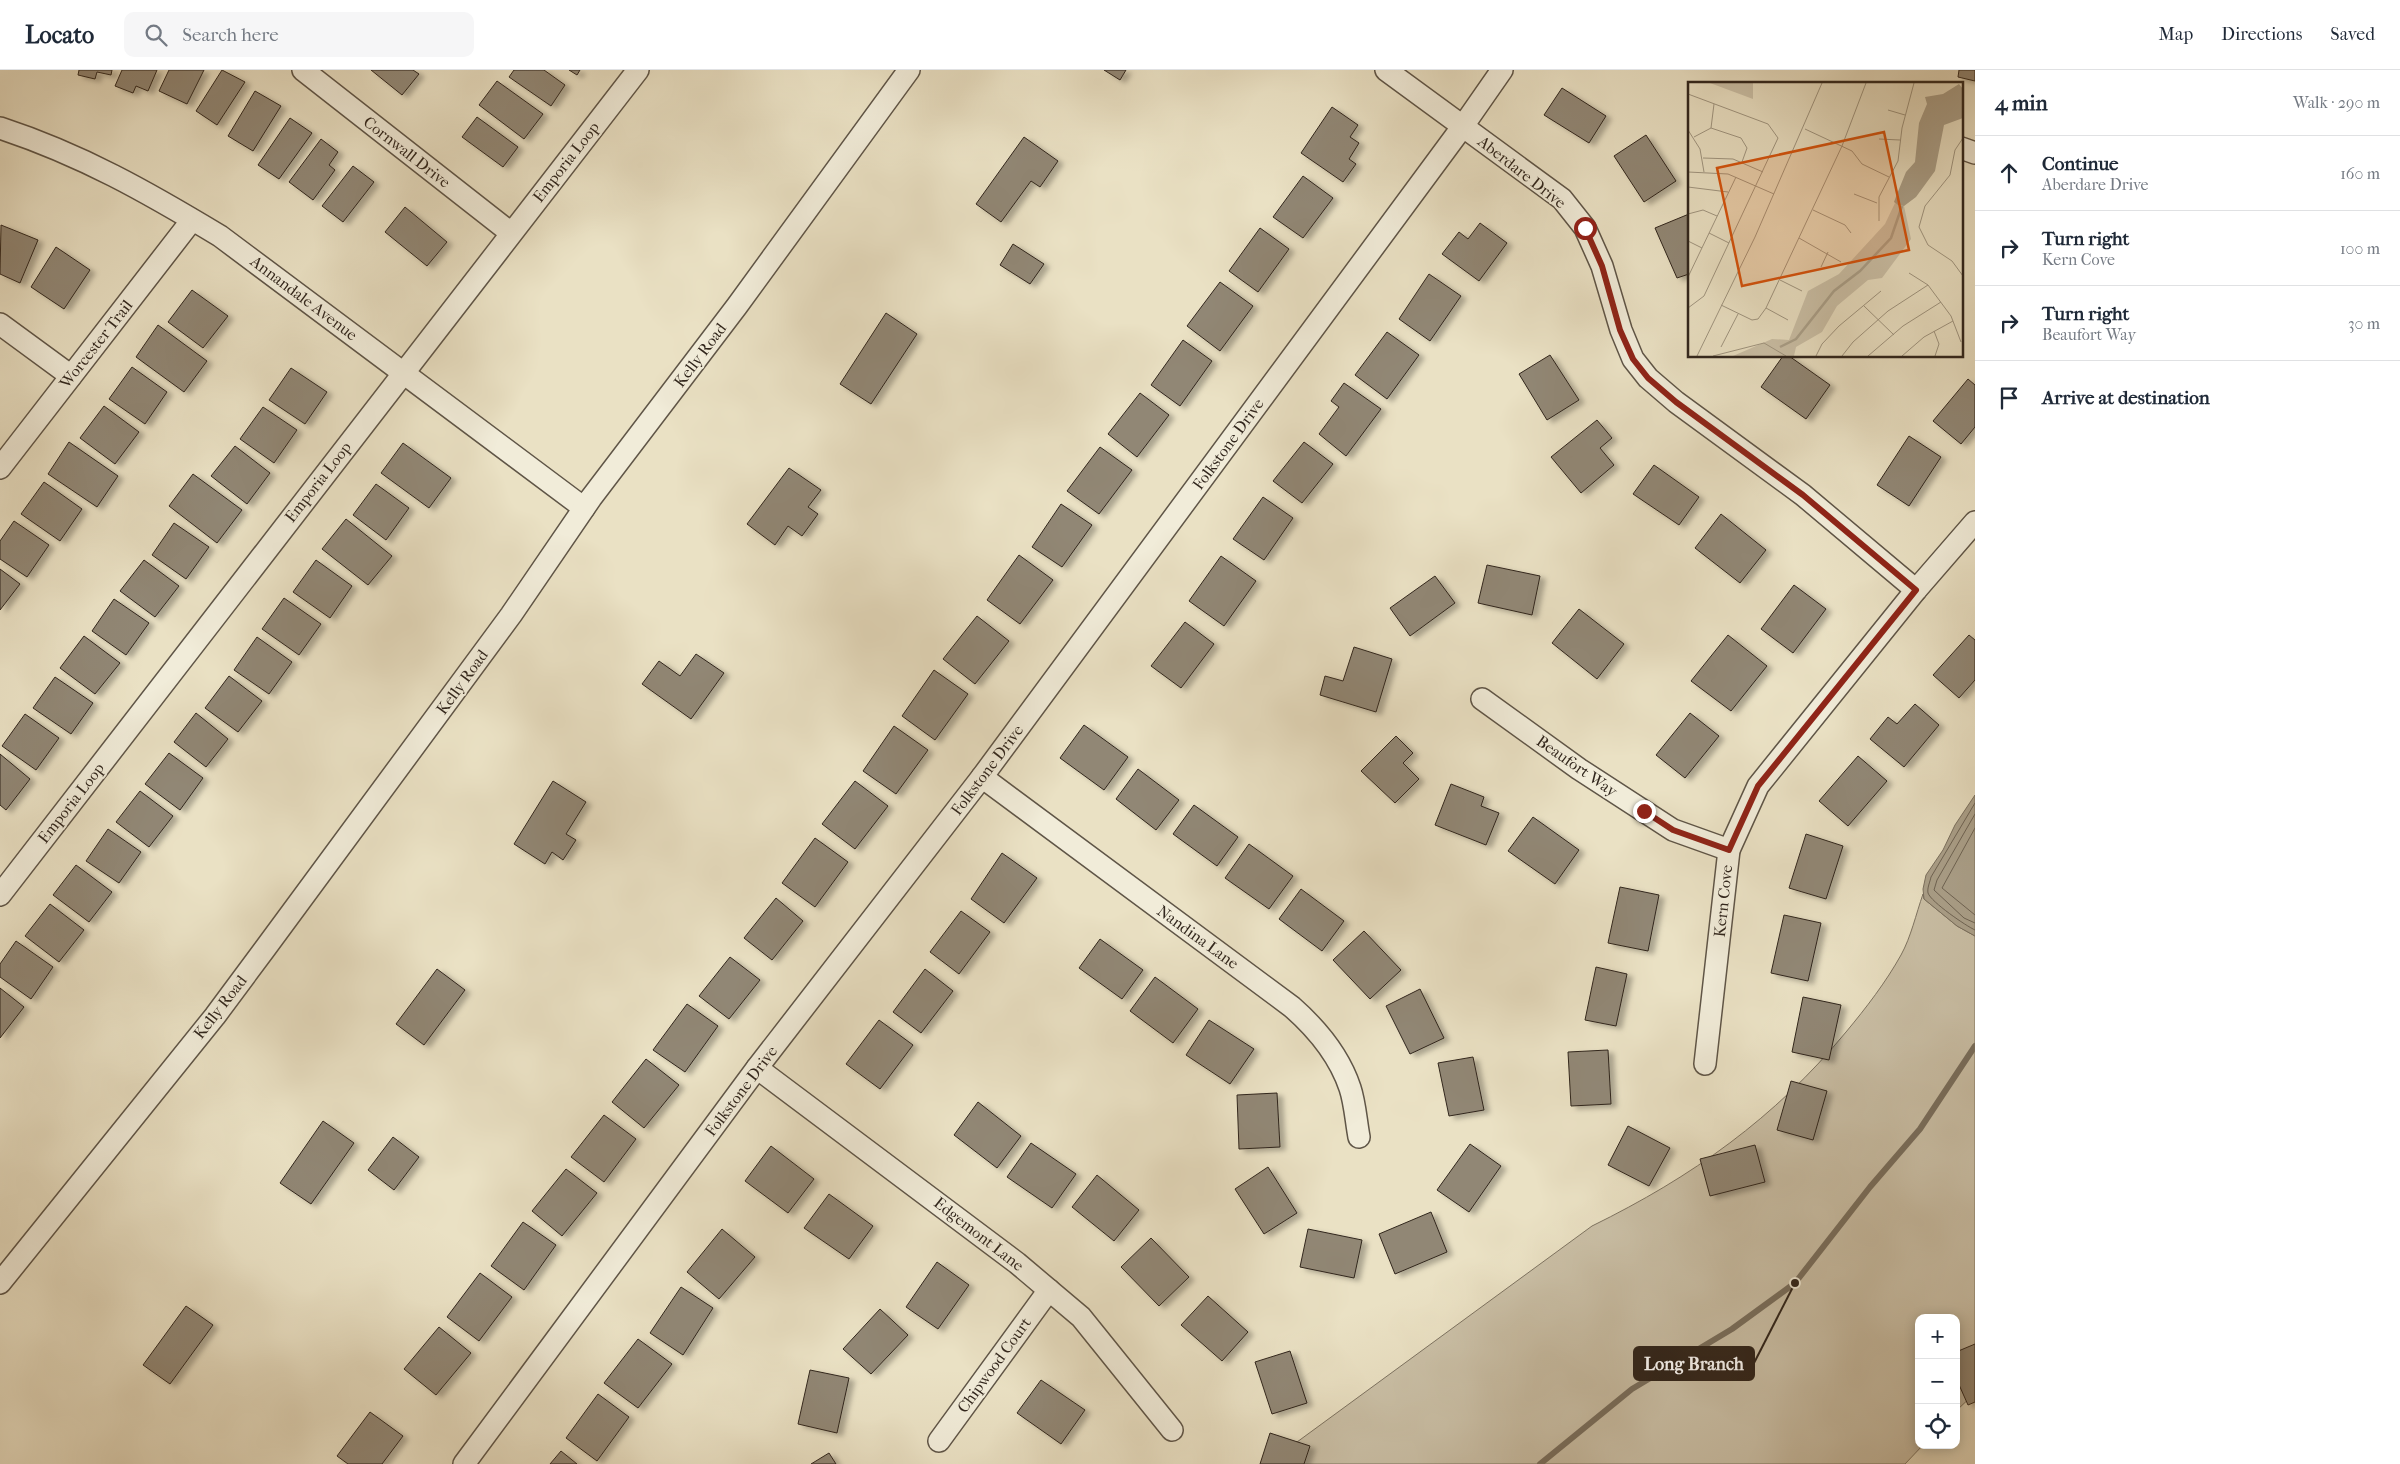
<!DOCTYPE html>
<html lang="en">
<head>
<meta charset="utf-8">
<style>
	body { margin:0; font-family:"IM FELL French Canon",serif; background:#f6f6f7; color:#1f2937 }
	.controls { position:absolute; right:15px; bottom:15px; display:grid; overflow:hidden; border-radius:10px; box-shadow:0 2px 12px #0003 }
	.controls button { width:45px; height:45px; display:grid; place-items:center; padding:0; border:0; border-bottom:1px solid #e0e1e3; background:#fff; color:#1f2937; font:25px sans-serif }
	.stop { position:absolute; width:15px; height:15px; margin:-11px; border:4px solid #8f2418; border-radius:50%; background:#fff }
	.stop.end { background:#8f2418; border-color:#fff; box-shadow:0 1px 5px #0008 }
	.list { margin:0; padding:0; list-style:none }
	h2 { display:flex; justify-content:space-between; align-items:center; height:65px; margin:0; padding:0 20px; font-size:21px }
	h2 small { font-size:16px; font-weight:400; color:#747a83 }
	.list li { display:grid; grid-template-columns:32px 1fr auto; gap:15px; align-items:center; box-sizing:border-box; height:75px; padding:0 20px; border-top:1px solid #e0e1e3 }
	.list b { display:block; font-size:19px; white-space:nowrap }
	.list p { margin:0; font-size:16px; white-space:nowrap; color:#747a83 }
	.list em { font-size:16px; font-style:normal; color:#747a83 }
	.icon { flex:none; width:28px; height:28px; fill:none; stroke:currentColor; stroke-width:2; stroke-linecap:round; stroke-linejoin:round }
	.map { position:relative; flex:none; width:1975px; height:1394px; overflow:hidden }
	header { display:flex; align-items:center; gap:30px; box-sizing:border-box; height:70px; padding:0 25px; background:#fff; border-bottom:1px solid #e0e1e3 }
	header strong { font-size:24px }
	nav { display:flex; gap:28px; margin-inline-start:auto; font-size:18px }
	.search { width:350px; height:45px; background:#f6f6f7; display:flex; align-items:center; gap:12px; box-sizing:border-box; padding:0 18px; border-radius:10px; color:#747a83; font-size:19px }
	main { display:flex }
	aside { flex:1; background:#fff }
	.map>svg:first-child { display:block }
	.green { fill:#cbc1a8; stroke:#7e7462 }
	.water { fill:#aba18b; stroke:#7a705f }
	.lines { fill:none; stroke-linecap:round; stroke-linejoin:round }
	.shore { stroke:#6e6454; stroke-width:1 }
	.stream { stroke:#7a705f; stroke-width:6 }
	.building { fill:#918774; stroke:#31261d; filter:url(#shadow) }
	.minor-casing { stroke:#5f5547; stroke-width:24 }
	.minor { stroke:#f1ecd9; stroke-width:21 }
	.route { stroke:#8f2418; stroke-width:6 }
	.labels { text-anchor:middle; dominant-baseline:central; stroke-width:4; stroke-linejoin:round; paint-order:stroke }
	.street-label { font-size:16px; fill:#31261d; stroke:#f1ecd9 }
	.inset-river { fill:none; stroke:#aba18b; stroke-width:2.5 }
	.inset-road { fill:none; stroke:#a09681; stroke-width:1 }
	.view { fill:#d6540e; fill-opacity:0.15; stroke:#d6540e; stroke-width:2.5 }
	.inset-edge { fill:none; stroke:#31261d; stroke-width:2.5 }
	.leader { fill:none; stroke:#31261d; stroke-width:2 }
	.callout-dot { fill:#31261d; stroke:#f1ecd9; stroke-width:2 }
	.callout { fill:#31261d; stroke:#31261d; stroke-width:2 }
	.callout-label { font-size:18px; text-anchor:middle; font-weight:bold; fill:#fff }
</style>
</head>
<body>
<header>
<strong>Locato</strong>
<div class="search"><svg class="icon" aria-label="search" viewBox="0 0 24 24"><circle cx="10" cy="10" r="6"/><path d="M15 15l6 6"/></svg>Search here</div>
<nav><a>Map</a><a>Directions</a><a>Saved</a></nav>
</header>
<main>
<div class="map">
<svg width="1975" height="1394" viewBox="0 0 1975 1394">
	<defs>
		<filter id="shadow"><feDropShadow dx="5.5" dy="3" stdDeviation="2.5" flood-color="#0004"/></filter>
	</defs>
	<rect width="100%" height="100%" fill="#eae1c4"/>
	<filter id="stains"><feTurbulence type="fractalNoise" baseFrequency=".004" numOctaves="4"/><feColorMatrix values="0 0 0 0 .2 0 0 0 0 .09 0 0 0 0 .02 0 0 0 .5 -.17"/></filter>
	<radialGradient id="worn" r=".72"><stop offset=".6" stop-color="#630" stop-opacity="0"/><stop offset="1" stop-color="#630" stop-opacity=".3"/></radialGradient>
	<!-- green -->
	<path class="green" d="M1923,824L1924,829L1957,856L1975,866V1323L1956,1341V1248H1919V1375H1923L1905,1394H1267L1592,1156C1692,1107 1775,1048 1846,962C1866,938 1886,912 1901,885C1911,867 1916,844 1923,824Z"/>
	<!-- water -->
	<path class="water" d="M1975,725V866L1957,856L1924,829L1923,819L1926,805L1943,780L1955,755Z"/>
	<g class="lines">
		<!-- shore -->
		<g class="shore">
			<path d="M1975,733L1931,807C1930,812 1927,818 1928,823C1931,832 1966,856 1975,860"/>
			<path d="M1975,744L1937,810L1934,820L1964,848L1975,853"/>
			<path d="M1975,758L1942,818L1975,845"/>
		</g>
		<!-- stream -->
		<path class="stream" d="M1540,1394L1632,1319L1732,1259L1795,1213L1870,1117L1920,1059L1975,976"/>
	</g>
	<!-- building -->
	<g class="building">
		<path d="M79,0H112L111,5L97,2L95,9L78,5Z"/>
		<path d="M122,0H157L148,21L136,16L133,23L115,16Z"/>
		<path d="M169,0H204L187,34L159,21Z"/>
		<path d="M222,0L245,12L217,55L196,41Z"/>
		<path d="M371,0H413L419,4L402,25Z"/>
		<path d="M514,0H544L565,15L551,36L509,7Z"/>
		<path d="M569,0H580L577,5Z"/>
		<path d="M1104,0H1126L1120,10Z"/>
		<path d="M1959,0H1975V11L1958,7Z"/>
		<path d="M497,11L543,44L524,69L479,35Z"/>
		<path d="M1562,18L1606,46L1589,73L1544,45Z"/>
		<path d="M255,21L281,36L253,81L228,66Z"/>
		<path d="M1332,37L1358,55L1350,67L1359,73L1349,89L1356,94L1343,112L1301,83Z"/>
		<path d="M477,47L518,77L503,97L462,67Z"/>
		<path d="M290,48L312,63L279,109L258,95Z"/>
		<path d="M1646,65L1676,111L1644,132L1614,86Z"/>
		<path d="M1024,67L1058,91L1040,117L1031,111L1001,152L976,134Z"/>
		<path d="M321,69L338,82L329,95L335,100L313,130L289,112Z"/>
		<path d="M353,96L374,112L343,152L322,136Z"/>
		<path d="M1303,106L1333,128L1303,168L1273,147Z"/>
		<path d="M405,137L447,172L427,196L385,162Z"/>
		<path d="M1689,144V204L1677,208L1655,158Z"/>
		<path d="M1480,153L1507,173L1479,211L1442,184L1459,162L1468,169Z"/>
		<path d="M1,155L38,170L20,213L0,204Z"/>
		<path d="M1260,158L1289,179L1258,222L1229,201Z"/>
		<path d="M1013,174L1044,194L1030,214L1000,195Z"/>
		<path d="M56,177L90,200L64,239L31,217Z"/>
		<path d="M1429,204L1461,226L1430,271L1399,249Z"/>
		<path d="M1220,212L1253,236L1220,281L1187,256Z"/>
		<path d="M192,220L228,246L203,278L168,252Z"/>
		<path d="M886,243L917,264L871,334L840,314Z"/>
		<path d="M158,255L207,291L184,322L136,287Z"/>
		<path d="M1387,262L1419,285L1387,329L1355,305Z"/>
		<path d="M1183,270L1212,291L1180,336L1151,315Z"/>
		<path d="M1550,285L1579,330L1547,350L1519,304Z"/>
		<path d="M1783,286H1789L1830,315L1806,349L1761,317Z"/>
		<path d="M132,297L167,322L145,354L109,329Z"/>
		<path d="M291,298L327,322L305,354L269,330Z"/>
		<path d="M1968,309L1975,315V357L1961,374L1933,351Z"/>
		<path d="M1344,313L1381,339L1346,386L1319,364L1339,337L1331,331Z"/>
		<path d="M1140,323L1169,345L1137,387L1108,364Z"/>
		<path d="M104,336L139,362L115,394L80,368Z"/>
		<path d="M263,337L297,360L274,393L240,369Z"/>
		<path d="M1597,350L1612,368L1600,378L1614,395L1581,423L1551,387Z"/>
		<path d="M1909,366L1941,387L1909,436L1877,415Z"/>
		<path d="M69,372L118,406L97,437L48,404Z"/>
		<path d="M1304,372L1333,394L1302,433L1273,411Z"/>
		<path d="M403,373L451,408L429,438L381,403Z"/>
		<path d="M235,376L270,403L247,434L211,406Z"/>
		<path d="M1100,377L1132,400L1099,444L1067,421Z"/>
		<path d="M1654,395L1699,427L1679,455L1633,424Z"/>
		<path d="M789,398L821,420L808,437L818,444L802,466L788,456L775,475L747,454Z"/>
		<path d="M193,404L242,440L217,473L169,436Z"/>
		<path d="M44,412L82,439L60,471L21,444Z"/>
		<path d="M376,414L409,438L386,470L353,445Z"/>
		<path d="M1263,427L1293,448L1264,490L1233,469Z"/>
		<path d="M1061,434L1092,455L1062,497L1032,477Z"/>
		<path d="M1721,444L1766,480L1740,513L1695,478Z"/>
		<path d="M346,449L392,486L368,515L322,479Z"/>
		<path d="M14,451L49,475L27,507L0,489V471Z"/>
		<path d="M174,453L209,477L186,509L152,485Z"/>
		<path d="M1019,485L1053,510L1020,554L987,530Z"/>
		<path d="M1221,486L1256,511L1224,556L1189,531Z"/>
		<path d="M144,490L179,516L155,547L120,521Z"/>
		<path d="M316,490L352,516L330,548L293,522Z"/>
		<path d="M1487,495L1540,506L1532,545L1478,533Z"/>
		<path d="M0,499L20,514L0,540Z"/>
		<path d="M1435,506L1455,533L1410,566L1390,538Z"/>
		<path d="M1794,515L1826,539L1793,583L1761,559Z"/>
		<path d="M284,528L321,554L299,585L262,559Z"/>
		<path d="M114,529L149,553L126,585L92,561Z"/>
		<path d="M1579,539L1624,574L1597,609L1552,573Z"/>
		<path d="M977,546L1009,571L975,614L943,589Z"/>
		<path d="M1185,552L1214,574L1181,618L1151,596Z"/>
		<path d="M1728,565L1767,596L1731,641L1691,611Z"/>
		<path d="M1969,565L1975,570V610L1959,628L1933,605Z"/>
		<path d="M84,566L120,593L95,624L60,598Z"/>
		<path d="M257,567L292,592L269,624L234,600Z"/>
		<path d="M1354,577L1392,589L1376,642L1320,625L1325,606L1343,611Z"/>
		<path d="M696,584L724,603L691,649L642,614L659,591L680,606Z"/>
		<path d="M934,600L968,624L935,670L902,646Z"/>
		<path d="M229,606L262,631L238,662L205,638Z"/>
		<path d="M55,607L93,633L71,664L33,638Z"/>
		<path d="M1915,634L1939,655L1904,697L1870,669L1888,647L1897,654Z"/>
		<path d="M196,643L228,669L206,697L174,672Z"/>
		<path d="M1690,643L1719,666L1685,708L1656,685Z"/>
		<path d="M25,644L59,668L36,700L2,676Z"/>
		<path d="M1084,655L1128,687L1104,720L1060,688Z"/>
		<path d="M894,656L928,680L896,724L863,701Z"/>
		<path d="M1396,666L1413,683L1403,693L1419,709L1395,733L1361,701Z"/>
		<path d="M169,683L203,708L180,740L145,714Z"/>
		<path d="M0,684L30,709L6,740L0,735Z"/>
		<path d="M1858,686L1887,711L1848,756L1819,731Z"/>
		<path d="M1138,699L1179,730L1156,760L1116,729Z"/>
		<path d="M553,711L586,732L566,764L576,770L563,790L552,782L545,794L514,774Z"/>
		<path d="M855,711L888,736L855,779L822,754Z"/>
		<path d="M1451,714L1484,727L1481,736L1499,743L1486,775L1435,755Z"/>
		<path d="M140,721L173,746L149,777L116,752Z"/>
		<path d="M1194,735L1238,767L1217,796L1173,764Z"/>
		<path d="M1533,747L1579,780L1555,814L1508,781Z"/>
		<path d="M108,759L141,782L119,813L86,791Z"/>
		<path d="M1806,764L1843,776L1826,829L1789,818Z"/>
		<path d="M815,768L848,792L815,837L782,813Z"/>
		<path d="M1249,774L1293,806L1269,839L1225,808Z"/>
		<path d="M1002,783L1037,808L1004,853L971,829Z"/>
		<path d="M76,795L112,822L89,852L53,825Z"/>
		<path d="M1620,817L1659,825L1648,881L1608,873Z"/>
		<path d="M1301,819L1344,851L1322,881L1279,849Z"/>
		<path d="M776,828L803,851L772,890L744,868Z"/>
		<path d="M50,834L84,860L59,892L25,866Z"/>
		<path d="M961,841L990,862L959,904L930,882Z"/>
		<path d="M1784,845L1821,853L1808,911L1771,903Z"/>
		<path d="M1364,861L1401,900L1370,929L1333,890Z"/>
		<path d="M1100,869L1143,900L1122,929L1079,898Z"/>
		<path d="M16,871L53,897L31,929L0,907V894Z"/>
		<path d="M730,887L760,910L729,949L699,926Z"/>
		<path d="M1596,897L1627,904L1616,956L1585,950Z"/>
		<path d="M437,899L465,920L424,975L396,954Z"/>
		<path d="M925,899L953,921L921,963L893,942Z"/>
		<path d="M1155,907L1198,939L1173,973L1130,941Z"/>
		<path d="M0,918L24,937L0,968Z"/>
		<path d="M1420,919L1444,968L1410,984L1386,936Z"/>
		<path d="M1803,927L1841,935L1829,990L1792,982Z"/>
		<path d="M687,934L718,956L685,1002L653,980Z"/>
		<path d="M879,950L913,975L880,1019L846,994Z"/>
		<path d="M1209,950L1254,979L1230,1014L1186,985Z"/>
		<path d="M1608,980L1611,1034L1571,1036L1568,982Z"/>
		<path d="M1473,987L1484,1040L1449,1046L1438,993Z"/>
		<path d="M646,989L679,1015L644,1058L612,1032Z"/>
		<path d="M1791,1011L1827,1021L1813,1070L1777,1060Z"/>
		<path d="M1277,1023L1280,1077L1239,1079L1237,1025Z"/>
		<path d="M978,1032L1021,1066L997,1098L954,1065Z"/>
		<path d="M604,1045L636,1069L604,1112L571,1087Z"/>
		<path d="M323,1051L354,1073L311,1134L280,1113Z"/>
		<path d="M1628,1056L1670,1078L1649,1116L1608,1095Z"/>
		<path d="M393,1067L419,1087L394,1120L368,1100Z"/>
		<path d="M1031,1073L1076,1104L1052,1138L1007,1107Z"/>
		<path d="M1470,1074L1501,1096L1469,1142L1437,1120Z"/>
		<path d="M1755,1075L1765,1112L1710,1126L1700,1089Z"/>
		<path d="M771,1076L814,1109L788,1143L745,1111Z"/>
		<path d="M1268,1097L1297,1143L1264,1164L1235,1119Z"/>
		<path d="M566,1099L597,1123L562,1166L532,1141Z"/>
		<path d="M1097,1105L1139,1140L1114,1171L1072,1137Z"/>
		<path d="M829,1124L873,1156L849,1189L804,1158Z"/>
		<path d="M1431,1142L1447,1182L1395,1204L1379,1164Z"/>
		<path d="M523,1152L556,1175L524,1220L491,1196Z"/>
		<path d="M722,1159L755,1187L719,1229L687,1202Z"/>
		<path d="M1308,1159L1362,1170L1354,1208L1300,1197Z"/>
		<path d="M1151,1168L1189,1207L1159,1236L1121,1197Z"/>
		<path d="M937,1192L969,1215L938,1259L906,1237Z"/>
		<path d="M480,1203L512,1227L479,1271L447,1247Z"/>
		<path d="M681,1217L713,1238L683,1285L650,1263Z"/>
		<path d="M1208,1226L1248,1262L1222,1291L1181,1255Z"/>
		<path d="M186,1236L213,1255L170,1314L143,1295Z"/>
		<path d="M880,1239L908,1265L871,1304L843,1279Z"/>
		<path d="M439,1257L471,1283L436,1325L404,1299Z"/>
		<path d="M638,1269L672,1294L638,1338L604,1313Z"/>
		<path d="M1975,1274V1332L1968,1335L1956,1308V1282Z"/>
		<path d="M1290,1281L1307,1333L1272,1344L1255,1292Z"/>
		<path d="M810,1300L849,1308L837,1363L798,1354Z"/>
		<path d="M1041,1310L1085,1340L1061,1374L1017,1343Z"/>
		<path d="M598,1324L629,1347L597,1391L566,1368Z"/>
		<path d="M370,1342L403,1366L382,1394H348L337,1386Z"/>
		<path d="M1270,1363L1310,1376L1304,1394H1260Z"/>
		<path d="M561,1381L577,1394H550Z"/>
		<path d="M829,1383L836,1394H811Z"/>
	</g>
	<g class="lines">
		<!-- minor casing -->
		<g class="minor-casing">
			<g id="minor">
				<path d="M303,0L511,163"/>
				<path d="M1386,0L1562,129L1585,158L1602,196L1621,260L1633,289L1648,308L1676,332L1803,425L1916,520"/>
				<path d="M0,58C82,85 147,122 220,166L584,438"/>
				<path d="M1961,78L1975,83"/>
				<path d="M0,254L71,306"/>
				<path d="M0,398L192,150"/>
				<path d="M1482,629L1579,699L1673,760L1729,780"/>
				<path d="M982,707L1292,937C1317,959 1339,985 1350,1018C1355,1033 1356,1051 1359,1067"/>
				<path d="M0,825L638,0"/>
				<path d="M1705,994L1729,780L1758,716L1916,520L1975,452"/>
				<path d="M757,998L1017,1193L1081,1247L1172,1360"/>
				<path d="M0,1213L215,946L264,880L511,545L591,428L737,236L909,0"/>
				<path d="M939,1371L1049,1220"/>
				<path d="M464,1394L757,998L982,707L1463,56L1502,0"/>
			</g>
		</g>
		<!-- minor -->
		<use href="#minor" class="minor"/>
	</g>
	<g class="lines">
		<!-- route -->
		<path class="route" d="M1585,158L1602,196L1620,260L1633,289L1648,308L1676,332L1803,425L1916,520L1758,716L1729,780L1673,760L1644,741"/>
	</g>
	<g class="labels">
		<!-- street labels -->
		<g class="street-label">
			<text transform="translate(407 82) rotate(38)">Cornwall Drive</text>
			<text transform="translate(566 92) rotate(-52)">Emporia Loop</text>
			<text transform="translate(1522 102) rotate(38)">Aberdare Drive</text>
			<text transform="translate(304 228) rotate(37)">Annandale Avenue</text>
			<text transform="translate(96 274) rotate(-52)">Worcester Trail</text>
			<text transform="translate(700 285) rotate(-53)">Kelly Road</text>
			<text transform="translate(1228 374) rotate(-54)">Folkstone Drive</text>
			<text transform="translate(318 412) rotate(-52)">Emporia Loop</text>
			<text transform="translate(462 612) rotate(-54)">Kelly Road</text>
			<text transform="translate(1577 696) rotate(35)">Beaufort Way</text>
			<text transform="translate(987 700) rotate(-53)">Folkstone Drive</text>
			<text transform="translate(71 733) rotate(-52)">Emporia Loop</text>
			<text transform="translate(1723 831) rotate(-84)">Kern Cove</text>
			<text transform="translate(1198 867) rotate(36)">Nandina Lane</text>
			<text transform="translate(220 937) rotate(-52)">Kelly Road</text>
			<text transform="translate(741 1021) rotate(-53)">Folkstone Drive</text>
			<text transform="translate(979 1164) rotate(38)">Edgemont Lane</text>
			<text transform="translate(994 1295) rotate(-54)">Chipwood Court</text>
		</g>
	</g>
	<!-- overview -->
	<g transform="translate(1688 12)">
		<rect width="275" height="275" fill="#eae1c4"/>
		<path d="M22,1H65V17ZM207,121L216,124L223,157L194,196L180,198L149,224L134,250L108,265L106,274H45L84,257L101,258L120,209L151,192L197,142Z" fill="#cbc1a8"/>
		<path d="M271,2L275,7V36L256,43L247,89L228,115L216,124L210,123L206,120L209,112L218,90L227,80L231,41L239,22L237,15L255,12Z" fill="#aba18b"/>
		<path class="inset-river" d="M92,265L108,257L146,209L172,189L203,156L214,124"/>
		<path class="inset-road" d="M0,12L80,42L90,56L16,214L0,226M200,28L217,33M23,46L26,22M117,47L164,69L174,82L201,95M0,48L12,67L16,90M6,55L23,46L53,56L59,66L54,80M275,56L267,68L262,93L237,124L231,145L240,163L264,179L275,194M191,57L212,58M15,76L45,77L75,90M0,90L40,92L86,112M0,105L40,110M166,112L189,121M125,128L157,143L163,151M0,132L15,128L29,134M191,139V115L210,79L214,46L226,1M21,151L41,161M111,156L153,180M0,159L14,166M133,185L140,170M221,191L240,203L263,234L273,260M0,195L48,95M92,198L114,209M33,223L64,238L70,237L78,226L154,64L178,1M176,224L206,253M78,226L100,238M246,249L251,262L247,274M33,265L50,232M9,274L67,155L134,1M25,274L76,261L98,274M128,274L134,262L151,244L193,209M154,274L165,260L200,229L240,203M180,274L215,244L253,220M214,274L236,255L265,239"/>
		<path class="view" d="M196,50L221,168L54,204L29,86Z"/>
		<rect width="275" height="275" class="inset-edge"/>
	</g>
	<!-- callouts -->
	<path class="leader" d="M1795 1213L1754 1293"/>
	<circle class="callout-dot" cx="1795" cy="1213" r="5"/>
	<rect class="callout" x="1634" y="1277" width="120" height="33" rx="5"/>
	<g class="callout-label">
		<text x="1694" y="1300">Long Branch</text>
	</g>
	<rect width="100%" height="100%" filter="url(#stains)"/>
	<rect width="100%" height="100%" fill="url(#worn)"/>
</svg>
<div class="controls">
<button>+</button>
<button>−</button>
<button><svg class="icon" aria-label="locate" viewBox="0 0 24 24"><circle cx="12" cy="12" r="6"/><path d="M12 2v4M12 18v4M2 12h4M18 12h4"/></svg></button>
</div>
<div class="stop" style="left:1585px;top:158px"></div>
<div class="stop end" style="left:1644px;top:741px"></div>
</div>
<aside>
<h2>4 min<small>Walk · 290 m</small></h2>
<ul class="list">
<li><svg class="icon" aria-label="ahead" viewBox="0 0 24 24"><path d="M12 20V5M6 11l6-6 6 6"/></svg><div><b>Continue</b><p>Aberdare Drive</p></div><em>160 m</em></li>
<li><svg class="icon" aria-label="right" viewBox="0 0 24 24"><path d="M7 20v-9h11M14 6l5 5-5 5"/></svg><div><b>Turn right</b><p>Kern Cove</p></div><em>100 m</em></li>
<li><svg class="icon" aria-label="right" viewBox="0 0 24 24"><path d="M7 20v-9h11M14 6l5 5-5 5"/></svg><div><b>Turn right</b><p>Beaufort Way</p></div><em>30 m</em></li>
<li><svg class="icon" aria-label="arrive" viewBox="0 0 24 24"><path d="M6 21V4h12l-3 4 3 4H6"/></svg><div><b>Arrive at destination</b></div></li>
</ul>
</aside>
</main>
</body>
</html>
